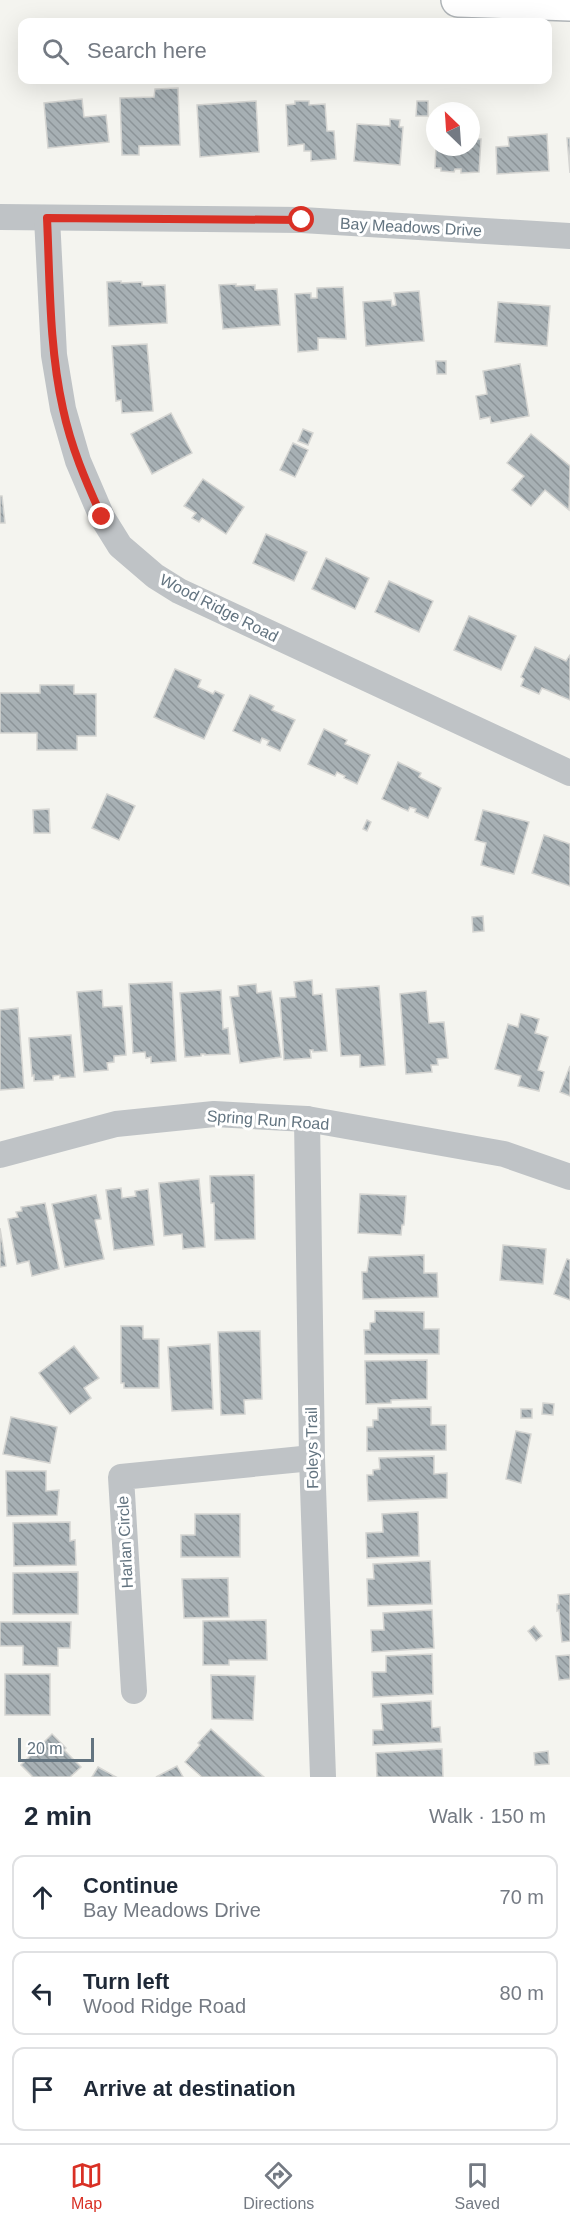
<!DOCTYPE html>
<html lang="en">
<head>
<meta charset="utf-8">
<style>
	body { margin:0; font-family:Arial,sans-serif; background:#f6f6f7; color:#1f2937 }
	.compass { position:absolute; left:426px; top:102px; width:54px; height:54px; border-radius:50%; background:#fff; box-shadow:0 6px 24px #0002; rotate:335deg }
	.scale { position:absolute; left:18px; bottom:15px; width:76px; box-sizing:border-box; padding-left:6px; border:3px solid #637480; border-top:0; font-size:16px; line-height:21px; white-space:nowrap; color:#637480; -webkit-text-stroke:4px #fff; paint-order:stroke }
	.stop { position:absolute; width:18px; height:18px; margin:-14px; border:4px solid #d93025; border-radius:50%; background:#fff }
	.stop.end { background:#d93025; border-color:#fff; box-shadow:0 2px 6px #0008 }
	.list { margin:0; padding:0; list-style:none }
	h2 { display:flex; justify-content:space-between; align-items:center; height:78px; margin:0; padding:0 24px; font-size:26px }
	h2 small { font-size:20px; font-weight:400; color:#747a83 }
	.list li { display:grid; grid-template-columns:39px 1fr auto; gap:18px; align-items:center; box-sizing:border-box; height:84px; margin:0 12px 12px; padding:0 12px; border:2px solid #e0e1e3; border-radius:12px }
	.list b { display:block; font-size:22px; white-space:nowrap }
	.list p { margin:0; font-size:20px; white-space:nowrap; color:#747a83 }
	.list em { font-size:20px; font-style:normal; color:#747a83 }
	.icon { flex:none; width:33px; height:33px; fill:none; stroke:currentColor; stroke-width:2; stroke-linecap:round; stroke-linejoin:round }
	.map { position:relative; flex:none; width:570px; height:1777px; overflow:hidden }
	.search { position:absolute; background:#fff; box-shadow:0 6px 24px #0002; left:18px; right:18px; top:18px; height:66px; display:flex; align-items:center; gap:15px; box-sizing:border-box; padding:0 21px; border-radius:12px; color:#747a83; font-size:22px }
	.sheet { height:366px; background:#fff }
	nav { display:flex; justify-content:space-around; align-items:center; box-sizing:border-box; height:84px; border-top:2px solid #e0e1e3; background:#fff; font-size:16px; color:#747a83 }
	nav a { display:grid; justify-items:center; gap:3px }
	nav .on { color:#d93025 }
	.map>svg:first-child { display:block }
	.building { fill:url(#building-back-hatch); stroke:#d5d5d2; stroke-width:1.5 }
	.lines { fill:none; stroke-linecap:round; stroke-linejoin:round }
	.major-casing { stroke:#b0b5b8; stroke-width:36 }
	.minor { stroke:#bfc3c6; stroke-width:26 }
	.major { stroke:#fff; stroke-width:33 }
	.route { stroke:#d93025; stroke-width:8 }
	.labels { text-anchor:middle; dominant-baseline:central; stroke-width:6; stroke-linejoin:round; paint-order:stroke }
	.street-label { font-size:16px; fill:#637480; stroke:#fff }
</style>
</head>
<body>
<div class="map">
<svg width="570" height="1777" viewBox="0 0 570 1777">
	<defs>
		<pattern id="building-back-hatch" width="6" height="6" patternUnits="userSpaceOnUse" patternTransform="scale(1.5)"><rect width="6" height="6" fill="#a7b0b4"/><path d="M-1 5l2 2M0 0l6 6M5-1l2 2" fill="none" stroke="#8c9498"/></pattern>
	</defs>
	<rect width="100%" height="100%" fill="#f4f4ef"/>
	<!-- building -->
	<g class="building">
		<path d="M178,88L180,145L139,146V155H122L120,98L154,97L155,89Z"/>
		<path d="M82,99L84,117L106,115L109,142L48,148L44,103Z"/>
		<path d="M256,101L259,152L200,157L197,105Z"/>
		<path d="M295,101H309V105L325,104L327,131H334L336,159L311,161V151H304V144L288,146L286,105L295,104Z"/>
		<path d="M417,101H428V116H416Z"/>
		<path d="M390,119L400,120L399,127H403L400,165L354,161L357,124L390,126Z"/>
		<path d="M547,134L549,171L497,174L496,147L509,146L508,137Z"/>
		<path d="M567,138H570V173Z"/>
		<path d="M471,139H481L479,172L461,173V169H455L454,172L441,171V168H435L436,147H471Z"/>
		<path d="M121,281V283L142,282V286L165,285L167,323L109,326L107,282Z"/>
		<path d="M236,284V286L255,285V290L277,289L280,325L223,329L219,285Z"/>
		<path d="M343,287L346,339L318,338V350L298,352L295,294L311,293V298H317V288Z"/>
		<path d="M419,291L424,341L366,346L363,302L391,300L392,306L396,305L394,293Z"/>
		<path d="M498,302L550,306L547,346L495,342Z"/>
		<path d="M147,344L153,411L122,413L121,400L116,401L112,346Z"/>
		<path d="M436,361H446V374H437Z"/>
		<path d="M520,364L529,416L491,423L490,417L480,419L476,396L487,394L483,371Z"/>
		<path d="M171,413L192,453L152,474L131,434Z"/>
		<path d="M303,429L313,433L308,445L298,441Z"/>
		<path d="M531,434L570,466L569,510L545,490L531,506L512,490L524,476L507,463Z"/>
		<path d="M293,443L308,450L295,477L280,470Z"/>
		<path d="M203,479L244,507L226,534L202,518L199,522L192,518L196,513L184,506Z"/>
		<path d="M0,496H2L5,523H0Z"/>
		<path d="M266,534L307,552L294,581L253,563Z"/>
		<path d="M326,558L369,578L355,609L312,589Z"/>
		<path d="M389,581L433,601L419,632L375,612Z"/>
		<path d="M469,616L516,636L501,670L454,650Z"/>
		<path d="M535,647L566,661L570,655V700L542,688L539,694L521,686L524,679L521,677Z"/>
		<path d="M175,669L201,680L198,687L213,694L215,691L224,695L204,739L154,717Z"/>
		<path d="M40,685H74V694H96V736H77V750H37V733H0V693H40Z"/>
		<path d="M250,695L274,706L272,710L295,720L280,751L267,745L269,741L262,738L260,743L233,731Z"/>
		<path d="M324,729L347,740L345,744L370,755L357,784L344,778L345,776L337,772L335,776L308,764Z"/>
		<path d="M398,762L421,773L419,777L441,788L428,818L415,812L416,809L410,807L408,811L382,799Z"/>
		<path d="M107,794L135,806L119,840L92,828Z"/>
		<path d="M49,809L50,833H34L33,810Z"/>
		<path d="M483,810L529,822L514,874L481,865L486,843L475,840Z"/>
		<path d="M367,820L371,822L367,831L363,829Z"/>
		<path d="M544,835L570,844V886L532,873Z"/>
		<path d="M483,916L484,931L473,932L472,917Z"/>
		<path d="M312,980L313,995L322,994L327,1051L313,1052V1050H310L311,1058L284,1060L280,998L296,997L294,982Z"/>
		<path d="M172,982L176,1061L151,1063V1057L146,1058L145,1052L133,1053L129,984Z"/>
		<path d="M256,984L257,993L271,991L281,1057L240,1063L230,997L239,996L238,986Z"/>
		<path d="M379,986L385,1065L360,1067V1055L341,1056L336,989Z"/>
		<path d="M102,990L103,1007L122,1006L126,1055L114,1056V1062L107,1063L108,1070L84,1072L77,992Z"/>
		<path d="M221,990L223,1029L228,1028L230,1054L205,1055V1054H201V1056L185,1057L180,993Z"/>
		<path d="M426,991L429,1023L444,1022L448,1058L437,1059L438,1065H431L432,1072L406,1074L400,994Z"/>
		<path d="M18,1008L24,1088L0,1090V1010Z"/>
		<path d="M521,1014L539,1019L535,1033L548,1037L538,1070L544,1072L539,1091L518,1086L521,1076L495,1069L508,1024L518,1027Z"/>
		<path d="M71,1035L75,1077L60,1078V1075L53,1076V1080L34,1081V1075L32,1076L29,1038Z"/>
		<path d="M570,1066V1096L560,1092Z"/>
		<path d="M254,1175L255,1239L215,1240L214,1203H211L210,1176Z"/>
		<path d="M199,1179L205,1247L183,1249L182,1234L164,1236L159,1183Z"/>
		<path d="M121,1188L122,1198L136,1196L135,1191L148,1189L154,1245L114,1250L106,1190Z"/>
		<path d="M360,1194L406,1196L404,1225H402L401,1235L358,1233Z"/>
		<path d="M96,1195L101,1219L95,1220L104,1259L65,1267L52,1204Z"/>
		<path d="M45,1203L59,1269L32,1276L29,1261L17,1264L8,1219L18,1217L16,1212L22,1211L21,1207Z"/>
		<path d="M0,1228L6,1266L0,1267Z"/>
		<path d="M503,1245L546,1249L543,1284L500,1280Z"/>
		<path d="M424,1255V1273H437L438,1297L363,1299L362,1272H367L369,1257Z"/>
		<path d="M567,1259L570,1260V1300L554,1294Z"/>
		<path d="M375,1311L424,1312V1329H439V1354H365L364,1330H370V1323L375,1322Z"/>
		<path d="M121,1326H143V1339H159V1388H124V1383H121Z"/>
		<path d="M260,1331L262,1399L244,1400L245,1414L221,1415L218,1332Z"/>
		<path d="M210,1344L213,1409L172,1411L168,1347Z"/>
		<path d="M74,1346L99,1378L84,1388L91,1398L70,1414L39,1373Z"/>
		<path d="M427,1360V1399L391,1400V1403L366,1404L365,1361Z"/>
		<path d="M543,1403L554,1404L553,1415L542,1414Z"/>
		<path d="M431,1407V1425H446V1450L367,1451V1427H373V1420H378V1408Z"/>
		<rect x="521" y="1409" width="11" height="9"/>
		<path d="M11,1417L57,1427L50,1463L3,1454Z"/>
		<path d="M516,1431L531,1434L521,1483L506,1479Z"/>
		<path d="M434,1456V1474L447,1473V1498L368,1501L367,1475H373V1470L380,1469L379,1458Z"/>
		<path d="M6,1471H46V1491L59,1490L57,1515L7,1516Z"/>
		<path d="M418,1512L419,1556L367,1558L366,1533L383,1532L382,1514Z"/>
		<path d="M195,1514H240V1557H181V1535H195Z"/>
		<path d="M70,1522V1541L75,1540L76,1565L14,1566L13,1523Z"/>
		<path d="M430,1561L432,1604L368,1606L367,1579H374L373,1564Z"/>
		<path d="M78,1572V1614H13V1573Z"/>
		<path d="M228,1578L229,1617L184,1618L182,1579Z"/>
		<path d="M570,1594V1641L562,1642L559,1610L557,1611V1604H559L558,1595Z"/>
		<path d="M432,1610L434,1648L372,1652L371,1630H384L383,1613Z"/>
		<path d="M266,1620L267,1660H229V1665H203V1621Z"/>
		<path d="M0,1622H71L70,1648H58V1666L23,1665V1646H0Z"/>
		<path d="M534,1626L542,1636L536,1641L528,1631Z"/>
		<path d="M432,1654L433,1694L373,1697L372,1672H386V1656Z"/>
		<path d="M570,1655V1679L559,1680L556,1656Z"/>
		<rect x="5" y="1674" width="45" height="41"/>
		<path d="M211,1675L255,1676L253,1720L212,1719Z"/>
		<path d="M431,1701L432,1728L440,1727L441,1742L373,1745V1730H383L381,1704Z"/>
		<path d="M211,1729L264,1777H202L185,1762L200,1745L198,1743Z"/>
		<path d="M52,1734L66,1748L64,1750L81,1767L70,1777H33L21,1765Z"/>
		<path d="M442,1749L443,1777H377L376,1753Z"/>
		<path d="M548,1751L549,1764L535,1765L534,1753Z"/>
		<path d="M177,1766L183,1777H156Z"/>
		<path d="M98,1767L116,1777H92Z"/>
	</g>
	<g class="lines">
		<!-- major casing -->
		<g class="major-casing">
			<path id="major" d="M458,0L570,4"/>
		</g>
		<!-- minor -->
		<g class="minor">
			<path d="M0,217L302,220L570,236"/>
			<path d="M47,218L54,355L63,409L78,461L102,517L120,546L155,576L179,591L570,773"/>
			<path d="M307,1119L312,1458L323,1777"/>
			<path d="M0,1155L116,1124L214,1114L307,1119L504,1154L570,1177"/>
			<path d="M134,1691L121,1477L312,1458"/>
		</g>
		<!-- major -->
		<use href="#major" class="major"/>
	</g>
	<g class="lines">
		<!-- route -->
		<path class="route" d="M102,517C86,482 71,447 63,409C49,347 50,281 47,218L302,220"/>
	</g>
	<g class="labels">
		<!-- street labels -->
		<g class="street-label">
			<text transform="translate(411 227) rotate(3)">Bay Meadows Drive</text>
			<text transform="translate(219 608) rotate(27)">Wood Ridge Road</text>
			<text transform="translate(268 1120) rotate(4)">Spring Run Road</text>
			<text transform="translate(312 1448) rotate(-91)">Foleys Trail</text>
			<text transform="translate(125 1542) rotate(-93)">Harlan Circle</text>
		</g>
	</g>
</svg>
<svg class="compass" viewBox="-18 -18 36 36"><path d="M0-13l5 13h-10z" fill="#e53935"/><path d="M0 13l5-13h-10z" fill="#747a83"/></svg>
<div class="scale">20 m</div>
<div class="stop" style="left:302px;top:220px"></div>
<div class="stop end" style="left:102px;top:517px"></div>
<div class="search"><svg class="icon" aria-label="search" viewBox="0 0 24 24"><circle cx="10" cy="10" r="6"/><path d="M15 15l6 6"/></svg>Search here</div>
</div>
<section class="sheet">
<h2>2 min<small>Walk · 150 m</small></h2>
<ul class="list">
<li><svg class="icon" aria-label="ahead" viewBox="0 0 24 24"><path d="M12 20V5M6 11l6-6 6 6"/></svg><div><b>Continue</b><p>Bay Meadows Drive</p></div><em>70 m</em></li>
<li><svg class="icon" aria-label="left" viewBox="0 0 24 24"><path d="M17 20v-9H6M10 6l-5 5 5 5"/></svg><div><b>Turn left</b><p>Wood Ridge Road</p></div><em>80 m</em></li>
<li><svg class="icon" aria-label="arrive" viewBox="0 0 24 24"><path d="M6 21V4h12l-3 4 3 4H6"/></svg><div><b>Arrive at destination</b></div></li>
</ul>
</section>
<nav>
<a class="on"><svg class="icon" aria-label="map" viewBox="0 0 24 24"><path d="M3 6l6-2 6 2 6-2v14l-6 2-6-2-6 2zM9 4v14M15 6v14"/></svg>Map</a>
<a><svg class="icon" aria-label="directions" viewBox="0 0 24 24"><path d="M12 3l9 9-9 9-9-9zM9 14v-3h6M13 9l2 2-2 2"/></svg>Directions</a>
<a><svg class="icon" aria-label="saved" viewBox="0 0 24 24"><path d="M7 4h10v16l-5-4-5 4z"/></svg>Saved</a>
</nav>
</body>
</html>
